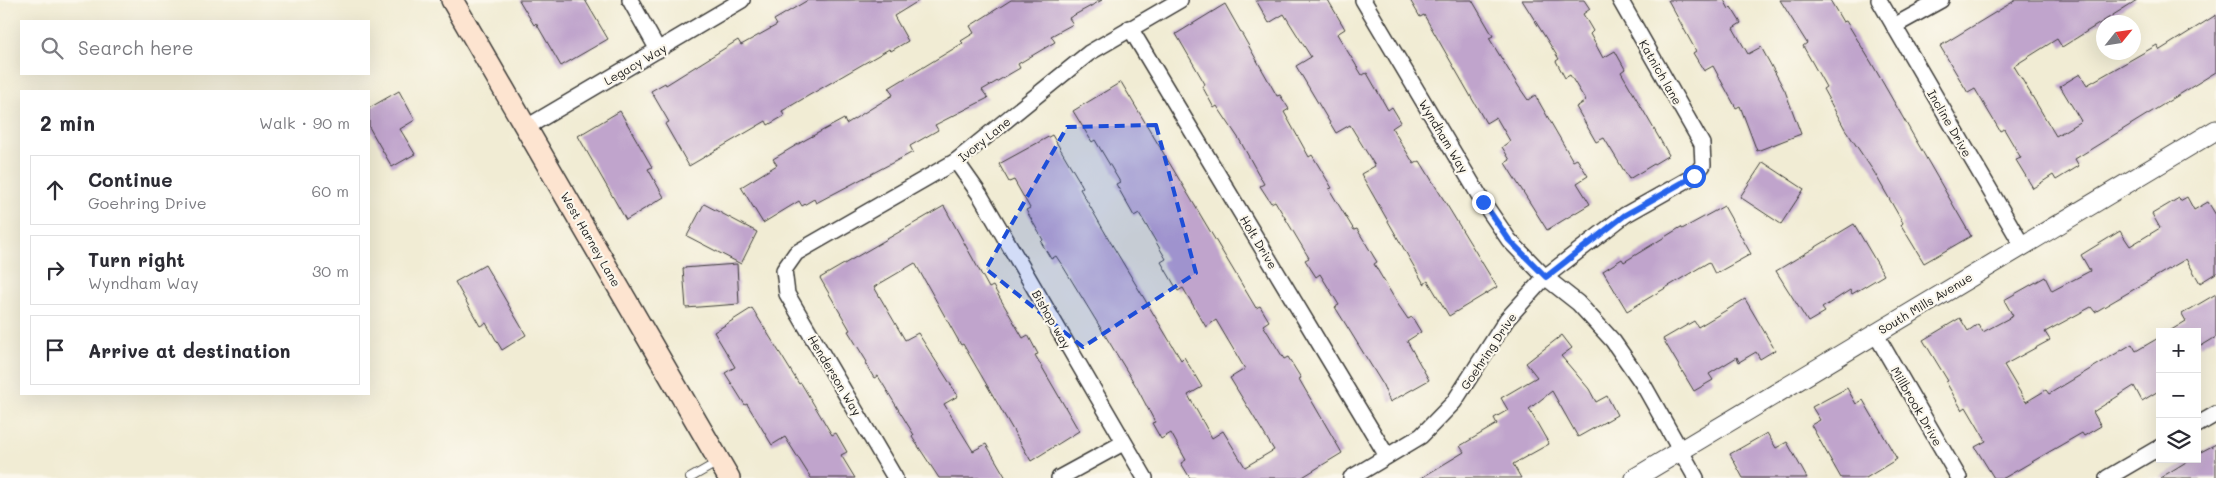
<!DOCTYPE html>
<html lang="en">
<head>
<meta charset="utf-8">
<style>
	body { margin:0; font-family:Mali,sans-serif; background:#f7f7f7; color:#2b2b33 }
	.controls { position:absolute; right:15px; bottom:15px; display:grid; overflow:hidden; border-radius:0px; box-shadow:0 5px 20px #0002 }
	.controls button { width:45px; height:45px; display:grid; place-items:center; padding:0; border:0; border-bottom:1px solid #e1e1e2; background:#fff; color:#2b2b33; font:25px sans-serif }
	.compass { position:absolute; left:2096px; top:15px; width:45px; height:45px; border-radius:50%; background:#fff; box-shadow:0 5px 20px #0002; rotate:60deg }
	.stop { position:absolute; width:15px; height:15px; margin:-11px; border:4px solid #2563eb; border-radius:50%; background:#fff }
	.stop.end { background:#2563eb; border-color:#fff; box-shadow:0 1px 5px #0008 }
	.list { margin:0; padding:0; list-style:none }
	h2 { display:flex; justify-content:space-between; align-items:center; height:65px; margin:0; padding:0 20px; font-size:21px }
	h2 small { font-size:16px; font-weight:400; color:#7c7c81 }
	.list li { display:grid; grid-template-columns:32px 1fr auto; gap:15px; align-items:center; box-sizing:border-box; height:70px; margin:0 10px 10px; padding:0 10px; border:1px solid #e1e1e2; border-radius:0px }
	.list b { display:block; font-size:19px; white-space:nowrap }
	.list p { margin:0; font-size:16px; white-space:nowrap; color:#7c7c81 }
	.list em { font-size:16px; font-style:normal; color:#7c7c81 }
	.icon { flex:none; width:28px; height:28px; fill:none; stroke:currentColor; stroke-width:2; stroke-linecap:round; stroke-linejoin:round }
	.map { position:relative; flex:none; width:2216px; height:478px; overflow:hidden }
	.search { position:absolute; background:#fff; box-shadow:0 5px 20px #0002; left:20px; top:20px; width:350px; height:55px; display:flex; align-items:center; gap:12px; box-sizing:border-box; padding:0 18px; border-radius:0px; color:#7c7c81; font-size:19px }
	.panel { position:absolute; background:#fff; box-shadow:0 5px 20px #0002; left:20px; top:90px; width:350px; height:305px; border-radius:0px }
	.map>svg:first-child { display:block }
	.building { fill:#c0a4cc }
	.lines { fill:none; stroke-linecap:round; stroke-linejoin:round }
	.service-casing { stroke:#3c3b38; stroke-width:10 }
	.minor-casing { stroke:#3c3b38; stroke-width:18 }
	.tertiary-casing { stroke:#3c3b38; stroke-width:21 }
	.secondary-casing { stroke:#3c3b38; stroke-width:24 }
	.service { stroke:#fff; stroke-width:8 }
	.minor { stroke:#fff; stroke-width:15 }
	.tertiary { stroke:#fff; stroke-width:19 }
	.secondary { stroke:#fde4d0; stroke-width:21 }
	.route { stroke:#2563eb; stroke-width:6 }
	.marked { fill:#1d4ed8; fill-opacity:0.2; stroke:#1d4ed8; stroke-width:4; stroke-dasharray:10 6; stroke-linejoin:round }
	.labels { text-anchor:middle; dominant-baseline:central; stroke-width:4.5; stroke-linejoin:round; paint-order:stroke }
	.street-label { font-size:12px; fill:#1c1c1c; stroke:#fbf7ec }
</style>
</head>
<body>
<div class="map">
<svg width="2216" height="478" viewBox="0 0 2216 478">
	<rect width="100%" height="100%" fill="#fbf7ec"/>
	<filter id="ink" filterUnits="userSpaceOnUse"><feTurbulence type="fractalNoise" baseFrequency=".02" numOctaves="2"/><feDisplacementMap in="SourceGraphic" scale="10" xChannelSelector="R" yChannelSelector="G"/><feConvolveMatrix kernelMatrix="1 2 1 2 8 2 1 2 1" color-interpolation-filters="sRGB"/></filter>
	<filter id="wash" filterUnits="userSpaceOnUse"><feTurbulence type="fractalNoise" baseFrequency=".0096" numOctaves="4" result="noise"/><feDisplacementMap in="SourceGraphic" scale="20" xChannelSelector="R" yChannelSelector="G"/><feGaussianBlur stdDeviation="1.12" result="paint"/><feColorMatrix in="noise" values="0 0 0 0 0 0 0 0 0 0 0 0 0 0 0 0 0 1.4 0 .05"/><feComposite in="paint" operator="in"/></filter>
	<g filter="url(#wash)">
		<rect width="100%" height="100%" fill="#f1ecd4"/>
		<g id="blocks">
			<!-- building -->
			<g class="building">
				<path d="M519,0H585L608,39L561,66L536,23L534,25Z"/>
				<path d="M808,0H920L894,16L908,41L891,51L889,49L782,111L784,116L768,125L766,121L689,166L665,124L669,122L651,91L665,83L666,85L738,40L741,45L777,25L774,20Z"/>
				<path d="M1011,0H1102L1069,18L1073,24L1051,36L1055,42L1018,64L1020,68L982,90L988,98L935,125L938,130L910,146L913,152L816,203L814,199L802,206L799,201L763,223L741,187L777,165L773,159L805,140L844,119L846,124L893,95L889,88L963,43L961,41L974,33L970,26Z"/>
				<path d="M1256,0H1328L1345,29L1337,34L1362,75L1367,73L1388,110L1392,107L1401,122L1392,128L1414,164L1420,161L1497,287L1449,316L1428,281L1424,284L1361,174L1375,166L1350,125L1336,133L1296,66L1311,57L1284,14L1269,23Z"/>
				<path d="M1410,0H1472L1493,36L1489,38L1519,87L1528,100L1535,95L1573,161L1577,159L1588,176L1577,183L1590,204L1547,230L1505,163L1510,160L1502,147L1510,141L1496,117L1486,123L1424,15L1420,17Z"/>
				<path d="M1522,0H1584L1590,9L1583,14L1593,31L1590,34L1603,58L1615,51L1625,69L1621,72L1669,155L1629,179L1604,138L1596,142L1576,107L1586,101L1570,75L1565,78L1556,61L1559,59Z"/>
				<path d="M1668,0H1724L1729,9L1731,7L1741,23L1733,28L1748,54L1761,47L1785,91L1801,134L1757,151L1740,106L1736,108L1713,66L1704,71L1693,53L1696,51Z"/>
				<path d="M1780,0H1830L1843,22L1846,21L1871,62L1971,236L1924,263L1901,225L1903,223L1874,172L1845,129L1823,89L1826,87L1803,46L1807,43Z"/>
				<path d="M2016,0H2137L2062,47L2057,39L2014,66L2056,136L2081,121L2060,86L2080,74L2087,85L2157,45L2160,50L2216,15V72L2075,159L2079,166L2056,180L2053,175L2033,188L2016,160L2021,158L2004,129L2000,131L1975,89L1968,93L1940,46Z"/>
				<path d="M1225,4L1277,96L1280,95L1289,109L1284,112L1309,157L1312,155L1332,188L1329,189L1354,230L1357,229L1377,262L1374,264L1399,306L1408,319L1412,317L1421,332L1407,341L1429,380L1390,402L1382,383L1335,307L1339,305L1320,274L1316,277L1305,260L1309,258L1275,201L1271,203L1260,186L1264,184L1239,139L1217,106L1214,108L1202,86L1205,84L1176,34Z"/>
				<path d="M1121,82L1256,308L1260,306L1269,321L1263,325L1284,359L1288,357L1301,378L1299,379L1342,453L1301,478H1190L1181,463L1186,460L1171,433L1161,439L1152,423L1155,422L1136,386L1064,268L1056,256L1051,259L1041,242L1043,240L1026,210L1030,208L1014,180L1009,182L999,164L1052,135L1083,187L1080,189L1111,243L1181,360L1184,357L1202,387L1188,395L1212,438L1223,431L1245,467L1274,450L1230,378L1245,369L1216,320L1206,327L1183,288L1178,291L1161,262L1166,259L1139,213L1134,216L1116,184L1120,182L1095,140L1092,142L1073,111Z"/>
				<path d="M399,91L415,120L400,129L415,154L392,167L369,127V108Z"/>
				<path d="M620,111L652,167L648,169L664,197L626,220L578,136Z"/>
				<path d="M1763,162L1804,189L1781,224L1740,197Z"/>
				<path d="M2187,197L2194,210L2208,202L2216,215V273L2200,283L2186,259L2095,312L2091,307L2045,332L2050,340L2004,365L2026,402L2046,390L2049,394L2132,344L2136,351L2160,337V390L2142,401L2134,386L2093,412L2101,426L2084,436L2082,433L2004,478H1994L1975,447L1986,441L1966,407L1962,410L1946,382L1948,381L1923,340L1960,318L1968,331L1978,324L1983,332L2013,316L2004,300L2045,277L2052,291L2090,271L2081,255L2120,231L2130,246L2160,228L2152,214L2179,198L2180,201Z"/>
				<path d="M704,204L757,232L741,264L687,236Z"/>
				<path d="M944,206L989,288L993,286L1023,338L1028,335L1038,354L1035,355L1079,431L1031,461L963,344L961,345L915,263L874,287L905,340L918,333L958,396L944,404L973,451L986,444L1006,478H939L912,437L914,435L878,376L874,378L865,363L867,362L848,331L850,330L820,278Z"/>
				<path d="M1724,206L1751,254L1715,274L1709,262L1627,311L1603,271L1622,259L1624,262L1681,227L1682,229Z"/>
				<path d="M1854,224L1884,275L1852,294L1850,290L1822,308L1825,312L1808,322L1776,271Z"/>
				<path d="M737,264L739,304L686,308L683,268Z"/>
				<path d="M485,265L526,335L502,350L486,323L480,326L455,282Z"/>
				<path d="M2216,294V337L2201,346L2197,340V332H2168L2186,321L2182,314Z"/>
				<path d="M1745,299L1775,350L1760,359L1756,352L1739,362L1737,357L1709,374L1713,380L1694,391L1663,339L1694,321L1698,327Z"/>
				<path d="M752,308L799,384L801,383L832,435L836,433L847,452L841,455L855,478H811L785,437L772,445L747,404L745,405L725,373L735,367L714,332Z"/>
				<path d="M1562,335L1572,348L1561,356L1589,389L1596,402L1607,396L1617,415L1578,437L1552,391L1529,409L1549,444L1513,464L1521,478H1421L1464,452L1460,446L1497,424L1494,418L1508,410L1501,398L1537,377L1526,363Z"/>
				<path d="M1847,388L1856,404L1863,400L1897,459L1866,478H1841L1811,425L1820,420L1812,407Z"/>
				<path d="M1767,433L1776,448L1787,442L1807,478H1743L1730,454Z"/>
				<path d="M2216,444V478H2160L2191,459H2197V454Z"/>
			</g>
		</g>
	</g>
	<g filter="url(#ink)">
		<use href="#blocks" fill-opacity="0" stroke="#3c3b38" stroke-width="1"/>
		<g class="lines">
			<!-- service casing -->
			<g class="service-casing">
				<path id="service" d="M690,478L718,462"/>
			</g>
			<!-- minor casing -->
			<g class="minor-casing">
				<g id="minor">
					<path d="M630,0L658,50"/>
					<path d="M1363,0L1483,202L1509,240L1545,277L1578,303L1613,341L1643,384L1696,478"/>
					<path d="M1879,0L2022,245"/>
					<path d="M1894,26L1941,0"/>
					<path d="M1130,28L1387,456"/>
					<path d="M527,127L742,0"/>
					<path d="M956,161L980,195L1145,478"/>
					<path d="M1875,333L1959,478"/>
					<path d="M2197,425L2216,414"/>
					<path d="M895,478L787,294L784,270L796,253L956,161L1089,53L1180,0"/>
					<path d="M1059,478L1123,443"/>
					<path d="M1351,478L1421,436L1454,402L1507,319L1545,277L1625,215L1694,176L1703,165L1702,144L1620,0"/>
					<path d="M2107,478L2160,447"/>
				</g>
			</g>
			<!-- tertiary casing -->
			<g class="tertiary-casing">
				<path id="tertiary" d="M1635,478L2216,130"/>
			</g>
			<!-- secondary casing -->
			<g class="secondary-casing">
				<path id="secondary" d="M452,0L729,478"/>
			</g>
			<!-- service -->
			<use href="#service" class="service"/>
			<!-- minor -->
			<use href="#minor" class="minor"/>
			<!-- tertiary -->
			<use href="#tertiary" class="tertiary"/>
			<!-- secondary -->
			<use href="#secondary" class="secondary"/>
		</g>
	</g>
	<g class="lines" filter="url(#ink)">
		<!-- route -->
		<path class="route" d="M1483,202L1509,240L1546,277L1625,215L1694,176"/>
	</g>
	<!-- marked area -->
	<path class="marked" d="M1156,125L1196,273L1083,347L986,269L1067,127Z"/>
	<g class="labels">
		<!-- street labels -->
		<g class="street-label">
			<text transform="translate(635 64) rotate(-30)">Legacy Way</text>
			<text transform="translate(1661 72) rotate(60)">Katnich lane</text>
			<text transform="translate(1950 123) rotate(60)">Incline Drive</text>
			<text transform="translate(1444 136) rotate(59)">Wyndham Way</text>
			<text transform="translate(984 139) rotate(-39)">Ivory Lane</text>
			<text transform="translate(591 239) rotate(60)">West Harney Lane</text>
			<text transform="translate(1259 242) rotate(59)">Holt Drive</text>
			<text transform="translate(1925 303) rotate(-31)">South Mills Avenue</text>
			<text transform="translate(1052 319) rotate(60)">Bishop way</text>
			<text transform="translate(1488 351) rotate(-56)">Goehring Drive</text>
			<text transform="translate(835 375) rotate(59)">Henderson Way</text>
			<text transform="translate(1917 406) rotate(60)">Millbrook Drive</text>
		</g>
	</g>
</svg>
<div class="controls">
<button>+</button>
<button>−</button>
<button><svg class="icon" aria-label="layers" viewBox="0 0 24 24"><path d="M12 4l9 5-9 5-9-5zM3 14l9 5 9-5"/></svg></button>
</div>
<svg class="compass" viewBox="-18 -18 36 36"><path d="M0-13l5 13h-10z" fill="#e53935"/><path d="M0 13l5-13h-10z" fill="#7c7c81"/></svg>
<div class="stop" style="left:1694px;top:176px"></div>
<div class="stop end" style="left:1483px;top:202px"></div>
<div class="search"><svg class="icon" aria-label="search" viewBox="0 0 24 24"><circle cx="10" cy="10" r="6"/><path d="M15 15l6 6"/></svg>Search here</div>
<section class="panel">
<h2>2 min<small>Walk · 90 m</small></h2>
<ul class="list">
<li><svg class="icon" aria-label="ahead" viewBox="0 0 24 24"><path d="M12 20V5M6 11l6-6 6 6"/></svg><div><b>Continue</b><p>Goehring Drive</p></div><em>60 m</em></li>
<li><svg class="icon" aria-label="right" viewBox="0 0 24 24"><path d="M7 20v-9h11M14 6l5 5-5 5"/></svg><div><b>Turn right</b><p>Wyndham Way</p></div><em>30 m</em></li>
<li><svg class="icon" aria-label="arrive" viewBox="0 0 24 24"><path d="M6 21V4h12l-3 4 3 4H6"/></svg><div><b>Arrive at destination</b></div></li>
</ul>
</section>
</div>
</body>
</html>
